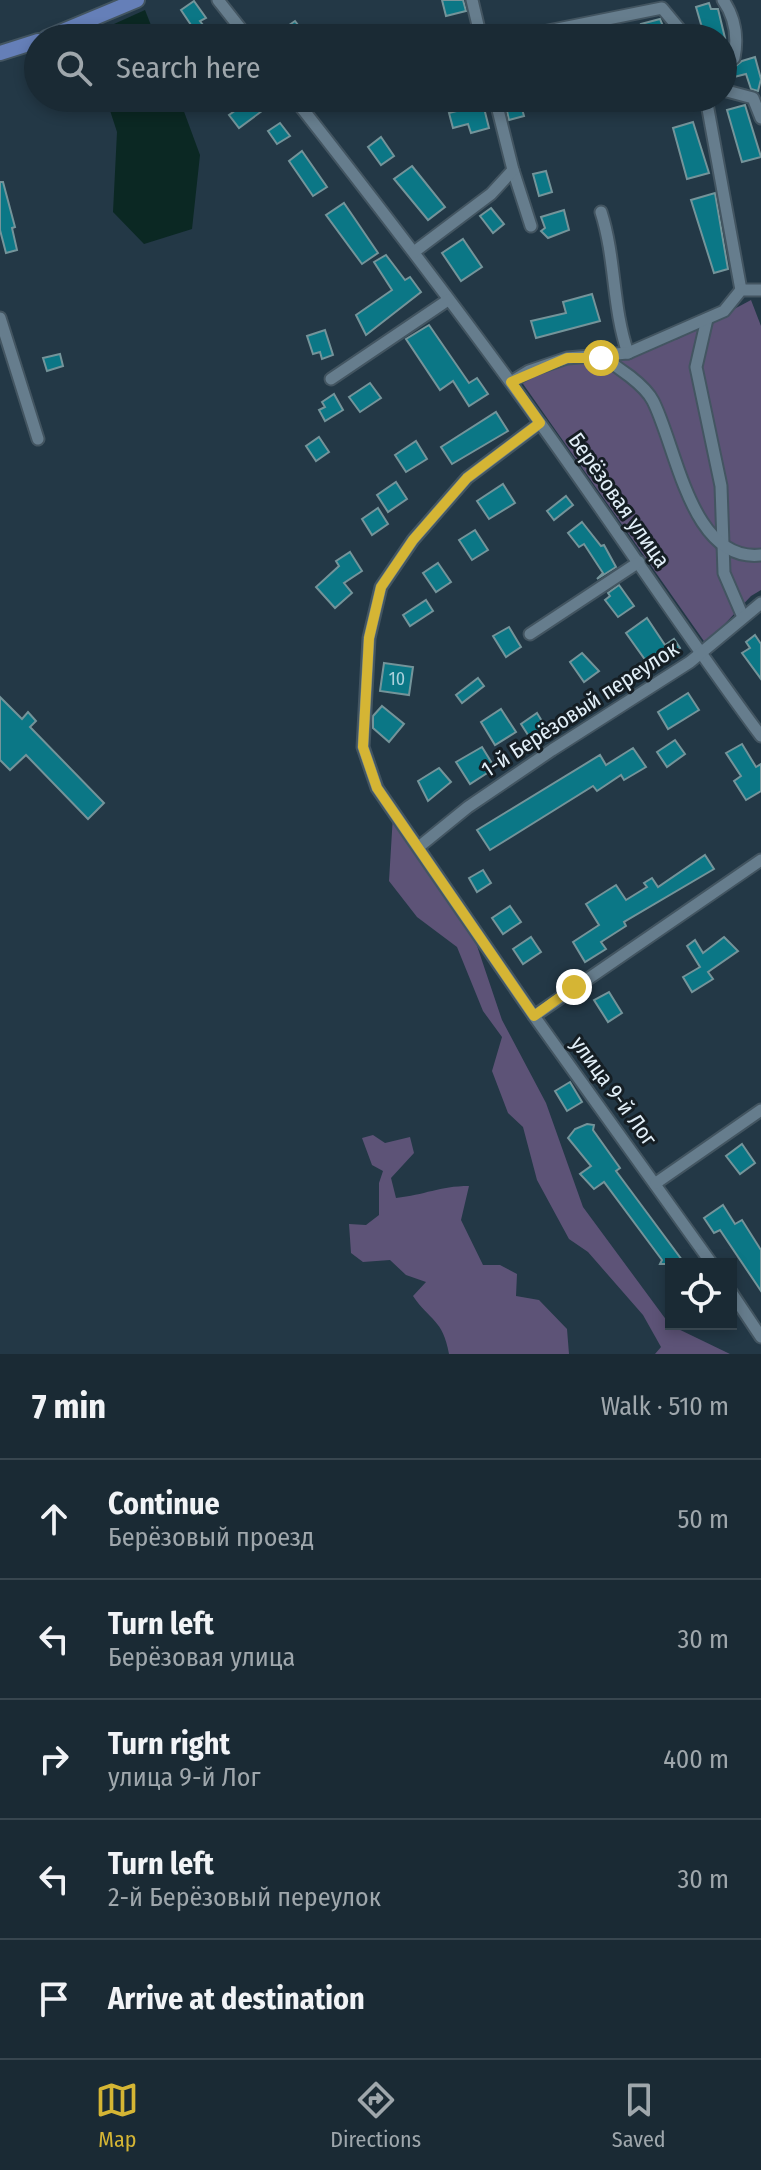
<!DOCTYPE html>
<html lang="en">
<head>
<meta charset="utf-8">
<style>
	body { margin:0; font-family:"Fira Sans Condensed",sans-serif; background:#23323c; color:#f1f3f6 }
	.controls { position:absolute; right:24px; bottom:24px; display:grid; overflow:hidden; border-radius:0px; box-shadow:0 4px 12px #0003 }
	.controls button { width:72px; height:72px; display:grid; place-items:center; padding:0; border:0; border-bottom:2px solid #38464f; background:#1a2a34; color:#f1f3f6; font:40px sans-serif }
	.stop { position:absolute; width:24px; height:24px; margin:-18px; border:6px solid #d5b534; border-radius:50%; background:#fff }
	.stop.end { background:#d5b534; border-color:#fff; box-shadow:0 2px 8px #0008 }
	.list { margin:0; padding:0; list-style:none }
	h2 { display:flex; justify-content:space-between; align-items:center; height:104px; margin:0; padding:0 32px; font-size:34px }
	h2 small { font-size:26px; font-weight:400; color:#9fa7ac }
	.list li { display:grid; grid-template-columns:52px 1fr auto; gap:24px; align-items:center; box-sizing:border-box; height:120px; padding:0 32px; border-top:2px solid #38464f }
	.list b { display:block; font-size:30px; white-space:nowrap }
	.list p { margin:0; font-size:26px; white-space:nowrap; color:#9fa7ac }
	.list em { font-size:26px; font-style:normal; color:#9fa7ac }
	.icon { flex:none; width:44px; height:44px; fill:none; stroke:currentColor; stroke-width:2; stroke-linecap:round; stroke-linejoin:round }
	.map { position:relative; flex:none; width:761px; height:1354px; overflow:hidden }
	.search { position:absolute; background:#1a2a34; box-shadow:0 4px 12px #0003; left:24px; right:24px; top:24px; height:88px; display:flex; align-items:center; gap:20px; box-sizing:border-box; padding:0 28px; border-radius:44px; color:#9fa7ac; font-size:30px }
	.sheet { height:704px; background:#1a2a34 }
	nav { display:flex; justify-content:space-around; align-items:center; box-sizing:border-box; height:112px; border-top:2px solid #38464f; background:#1a2a34; font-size:22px; color:#9fa7ac }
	nav a { display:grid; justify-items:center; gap:4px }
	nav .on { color:#d5b534 }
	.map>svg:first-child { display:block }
	.green { fill:#5d5377 }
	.water { fill:#0b2823 }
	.building { fill:#0b7786; stroke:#74949a; stroke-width:2 }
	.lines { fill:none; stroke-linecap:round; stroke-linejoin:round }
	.minor-casing { stroke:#435561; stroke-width:15 }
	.major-casing { stroke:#435561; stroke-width:18 }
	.minor { stroke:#667d8d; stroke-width:11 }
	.major { stroke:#657fb8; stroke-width:14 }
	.route { stroke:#d5b534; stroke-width:10 }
	.labels { text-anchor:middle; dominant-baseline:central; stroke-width:6; stroke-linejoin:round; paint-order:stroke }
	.number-label { font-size:18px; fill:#acd1dc }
	.street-label { font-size:22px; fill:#e2eff8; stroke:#151e24 }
</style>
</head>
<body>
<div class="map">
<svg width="761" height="1354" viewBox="0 0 761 1354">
	<rect width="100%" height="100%" fill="#233846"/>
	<!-- green -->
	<g class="green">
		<path d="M751,300L761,326V590L751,596L706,644L521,381L529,372L678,339Z"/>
		<path d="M393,815L472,931L502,1020L546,1103L583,1207L670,1325L730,1354H655L661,1347L643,1315L588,1252L569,1239L537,1180L523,1127L508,1113L492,1071L502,1037L483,1011L457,947L417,917L389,881Z"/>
		<path d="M373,1135L385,1143L410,1137L414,1153L391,1178L396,1198C425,1195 439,1186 469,1186L461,1220L483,1265H500L517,1274L516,1296L539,1300L567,1329L569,1354H449C443,1319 429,1320 413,1296L426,1282L406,1275L390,1260L363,1262L351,1253L349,1224L366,1225L379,1215V1183L383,1171L372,1165L362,1138Z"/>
	</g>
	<!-- water -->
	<g class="water">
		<path d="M145,10L156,38H83Z"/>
		<path d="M106,98H179L200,155L192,229L144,244L113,212L117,132Z"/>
	</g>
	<!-- building -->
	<g class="building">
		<path d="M442,0H463L466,11L446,16Z"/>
		<path d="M194,1L206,18L200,21L213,38H186L195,31L181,10Z"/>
		<path d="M709,3L711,9H718L725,38H705L696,7Z"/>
		<path d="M660,19L668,38H646L641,24Z"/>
		<path d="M295,21L308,38H284L279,32Z"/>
		<path d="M755,57L761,79L758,91L751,89L746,74L734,77L732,69L742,61Z"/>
		<path d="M242,98H264L270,105L239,128L229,115L246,103Z"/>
		<path d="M519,98L524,116L509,120L505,102Z"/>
		<path d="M483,104L489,128L471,133L468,124L453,128L449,113Z"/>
		<path d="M745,105L761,157L742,162L727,110Z"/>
		<path d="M693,122L709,173L687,179L673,128Z"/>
		<path d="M280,123L290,136L277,144L268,131Z"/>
		<path d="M381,137L394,156L381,165L368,147Z"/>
		<path d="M302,151L327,187L313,196L289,161Z"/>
		<path d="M412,166L445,207L428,220L394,179Z"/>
		<path d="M546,171L552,192L539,196L533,174Z"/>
		<path d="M0,182H3L15,227L12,228L17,250L6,253L0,230Z"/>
		<path d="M715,193L728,269L714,273L691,200Z"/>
		<path d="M344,203L378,253L362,264L326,215Z"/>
		<path d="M491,208L504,224L493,233L480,216Z"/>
		<path d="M564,210L569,230L548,238L541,231L545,228L541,217Z"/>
		<path d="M463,239L482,267L461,281L442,253Z"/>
		<path d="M386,255L405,280L410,277L421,292L366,335L356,315L392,290L374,262Z"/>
		<path d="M592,294L600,321L536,338L531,321L566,313L563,302Z"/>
		<path d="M429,325L469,383L477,378L488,394L469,406L453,381L440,390L406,339Z"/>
		<path d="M325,330L333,355L322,359L320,352L313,354L307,336Z"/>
		<path d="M60,354L63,366L47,371L43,358Z"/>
		<path d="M370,383L381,398L360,412L349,397Z"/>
		<path d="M334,394L343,410L325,421L319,410L325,407L322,402Z"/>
		<path d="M496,412L508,431L452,464L441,447Z"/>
		<path d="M319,437L329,452L316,461L306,446Z"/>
		<path d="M416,441L427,459L406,472L395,455Z"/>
		<path d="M396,482L407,499L388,512L377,495Z"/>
		<path d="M503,484L515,503L489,519L477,501Z"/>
		<path d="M566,496L573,505L554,520L547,511Z"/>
		<path d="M378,508L388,524L372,535L362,519Z"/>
		<path d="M582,522L601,546L604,545L616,567L597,579L603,573L584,544L579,547L568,533Z"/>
		<path d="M475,530L488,550L472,560L459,540Z"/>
		<path d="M350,552L362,571L344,583L352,593L335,608L316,587L339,566L336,561Z"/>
		<path d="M438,563L451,582L436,592L423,573Z"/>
		<path d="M619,585L634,606L618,617L605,600L610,596L608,593Z"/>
		<path d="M426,600L433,611L410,626L403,615Z"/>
		<path d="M647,618L665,645L674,639L680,648L651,668L626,633Z"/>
		<path d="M509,627L521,647L506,657L493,636Z"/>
		<path d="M755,635L761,644V679L742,653L750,648L746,642Z"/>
		<path d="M582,653L599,671L584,682L570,662Z"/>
		<path d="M384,663L413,667L409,695L380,691Z"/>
		<path d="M478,678L484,686L462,703L456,695Z"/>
		<path d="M688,693L699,710L668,729L658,712Z"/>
		<path d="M0,697L22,719L28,712L36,721L30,727L104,803L88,819L26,755L10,770L0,760Z"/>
		<path d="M382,706L404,724L389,742L373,728V716Z"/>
		<path d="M501,709L516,732L495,745L481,722Z"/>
		<path d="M537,713L551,736L535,746L521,724Z"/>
		<path d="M675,740L685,754L667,767L657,752Z"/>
		<path d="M742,744L756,767L761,764V791L746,800L734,781L741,776L726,753Z"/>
		<path d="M482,747L495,768L470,784L456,762Z"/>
		<path d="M633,748L646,767L624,780L621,775L597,791L593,786L490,850L477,830L600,755L606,765Z"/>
		<path d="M439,768L451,782L428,801L418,781Z"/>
		<path d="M705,855L714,869L624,922L626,926L601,942L606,949L585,962L573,942L599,925L586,904L616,885L626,900L647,887L644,883L652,878L658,887Z"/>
		<path d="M483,870L491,883L477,892L469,878Z"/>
		<path d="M510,906L521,922L503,934L492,918Z"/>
		<path d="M531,937L541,952L523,964L513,949Z"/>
		<path d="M724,937L738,951L708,972L713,979L692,992L683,977L700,967L687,946L695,940L703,953Z"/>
		<path d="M609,992L622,1013L608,1022L594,1000Z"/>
		<path d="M570,1082L582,1102L567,1111L555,1091Z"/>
		<path d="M587,1124L594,1125L593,1130L620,1168L616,1171L685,1264H660L662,1260L604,1182L594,1189L580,1174L591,1166L568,1138L575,1129Z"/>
		<path d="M742,1144L755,1163L740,1174L726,1156Z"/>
		<path d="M723,1205L735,1224L742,1220L761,1250V1291L720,1230L714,1233L704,1218Z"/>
	</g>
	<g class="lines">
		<!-- minor casing -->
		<g class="minor-casing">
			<g id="minor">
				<path d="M218,0L248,38"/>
				<path d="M472,0L481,38"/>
				<path d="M723,0C735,17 738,38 734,58L723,65"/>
				<path d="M513,38L662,8L687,38"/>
				<path d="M723,90L753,98L761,118"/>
				<path d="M294,98C378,205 461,313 540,423C615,527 685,634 761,736"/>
				<path d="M706,98L741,290"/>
				<path d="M513,170L531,226"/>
				<path d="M601,212C616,259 612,307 628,353"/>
				<path d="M414,252L491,194L513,170L495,98"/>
				<path d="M0,318L38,439"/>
				<path d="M707,319L696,367L721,486L724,573L743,617"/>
				<path d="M602,358C617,366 645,385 653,401C677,448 691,563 761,555"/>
				<path d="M331,379L448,300"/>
				<path d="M511,382L529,371L567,358L628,353L724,311L741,290H761"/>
				<path d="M540,423L467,478L413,540L381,587L369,638L363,747L377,788L534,1016L712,1264"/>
				<path d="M530,634L639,562"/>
				<path d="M420,846L468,807L552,750L690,662L761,603"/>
				<path d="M534,1016L761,860"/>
				<path d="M656,1183L761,1110"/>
				<path d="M731,1292L761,1337"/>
			</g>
		</g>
		<!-- major casing -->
		<g class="major-casing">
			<g id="major">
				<path d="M46,38L137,0"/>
				<path d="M0,53L38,41"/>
			</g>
		</g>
		<!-- minor -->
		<use href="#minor" class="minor"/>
		<!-- major -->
		<use href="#major" class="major"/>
	</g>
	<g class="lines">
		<!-- route -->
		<path class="route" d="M574,987L534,1016L377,788L363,747L369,638L381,587L413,540L467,478L540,423L511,382L567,358H601"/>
	</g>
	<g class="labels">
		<!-- number labels -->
		<g class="number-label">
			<text x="397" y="679">10</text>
		</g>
		<!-- street labels -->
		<g class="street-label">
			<text transform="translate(619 500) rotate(55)">Берёзовая улица</text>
			<text transform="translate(580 709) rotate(-33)">1-й Берёзовый переулок</text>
			<text transform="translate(614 1091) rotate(54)">улица 9-й Лог</text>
		</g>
	</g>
</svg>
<div class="controls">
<button><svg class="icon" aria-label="locate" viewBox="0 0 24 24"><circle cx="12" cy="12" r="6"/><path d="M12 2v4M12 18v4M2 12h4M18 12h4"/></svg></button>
</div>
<div class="stop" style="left:601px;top:358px"></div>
<div class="stop end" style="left:574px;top:987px"></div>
<div class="search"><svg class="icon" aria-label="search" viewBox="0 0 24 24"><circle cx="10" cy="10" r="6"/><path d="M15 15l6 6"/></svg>Search here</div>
</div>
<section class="sheet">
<h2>7 min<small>Walk · 510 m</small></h2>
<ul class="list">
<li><svg class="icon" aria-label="ahead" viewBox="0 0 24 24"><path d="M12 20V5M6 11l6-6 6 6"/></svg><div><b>Continue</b><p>Берёзовый проезд</p></div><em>50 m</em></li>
<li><svg class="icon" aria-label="left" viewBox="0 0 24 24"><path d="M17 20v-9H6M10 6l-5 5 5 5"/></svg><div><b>Turn left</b><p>Берёзовая улица</p></div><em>30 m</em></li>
<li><svg class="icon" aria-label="right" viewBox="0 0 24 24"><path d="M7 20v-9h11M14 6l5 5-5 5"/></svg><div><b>Turn right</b><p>улица 9-й Лог</p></div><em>400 m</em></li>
<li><svg class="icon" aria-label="left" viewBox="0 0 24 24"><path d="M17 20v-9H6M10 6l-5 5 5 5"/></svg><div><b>Turn left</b><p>2-й Берёзовый переулок</p></div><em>30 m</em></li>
<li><svg class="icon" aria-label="arrive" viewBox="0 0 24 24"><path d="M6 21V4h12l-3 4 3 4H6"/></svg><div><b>Arrive at destination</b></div></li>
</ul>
</section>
<nav>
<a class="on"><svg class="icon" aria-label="map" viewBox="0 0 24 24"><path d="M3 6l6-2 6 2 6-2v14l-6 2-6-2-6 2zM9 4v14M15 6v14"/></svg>Map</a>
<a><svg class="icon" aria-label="directions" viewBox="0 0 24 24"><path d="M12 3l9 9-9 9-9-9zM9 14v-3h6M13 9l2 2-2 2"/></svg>Directions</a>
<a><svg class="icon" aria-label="saved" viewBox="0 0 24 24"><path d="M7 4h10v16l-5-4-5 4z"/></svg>Saved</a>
</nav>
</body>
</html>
